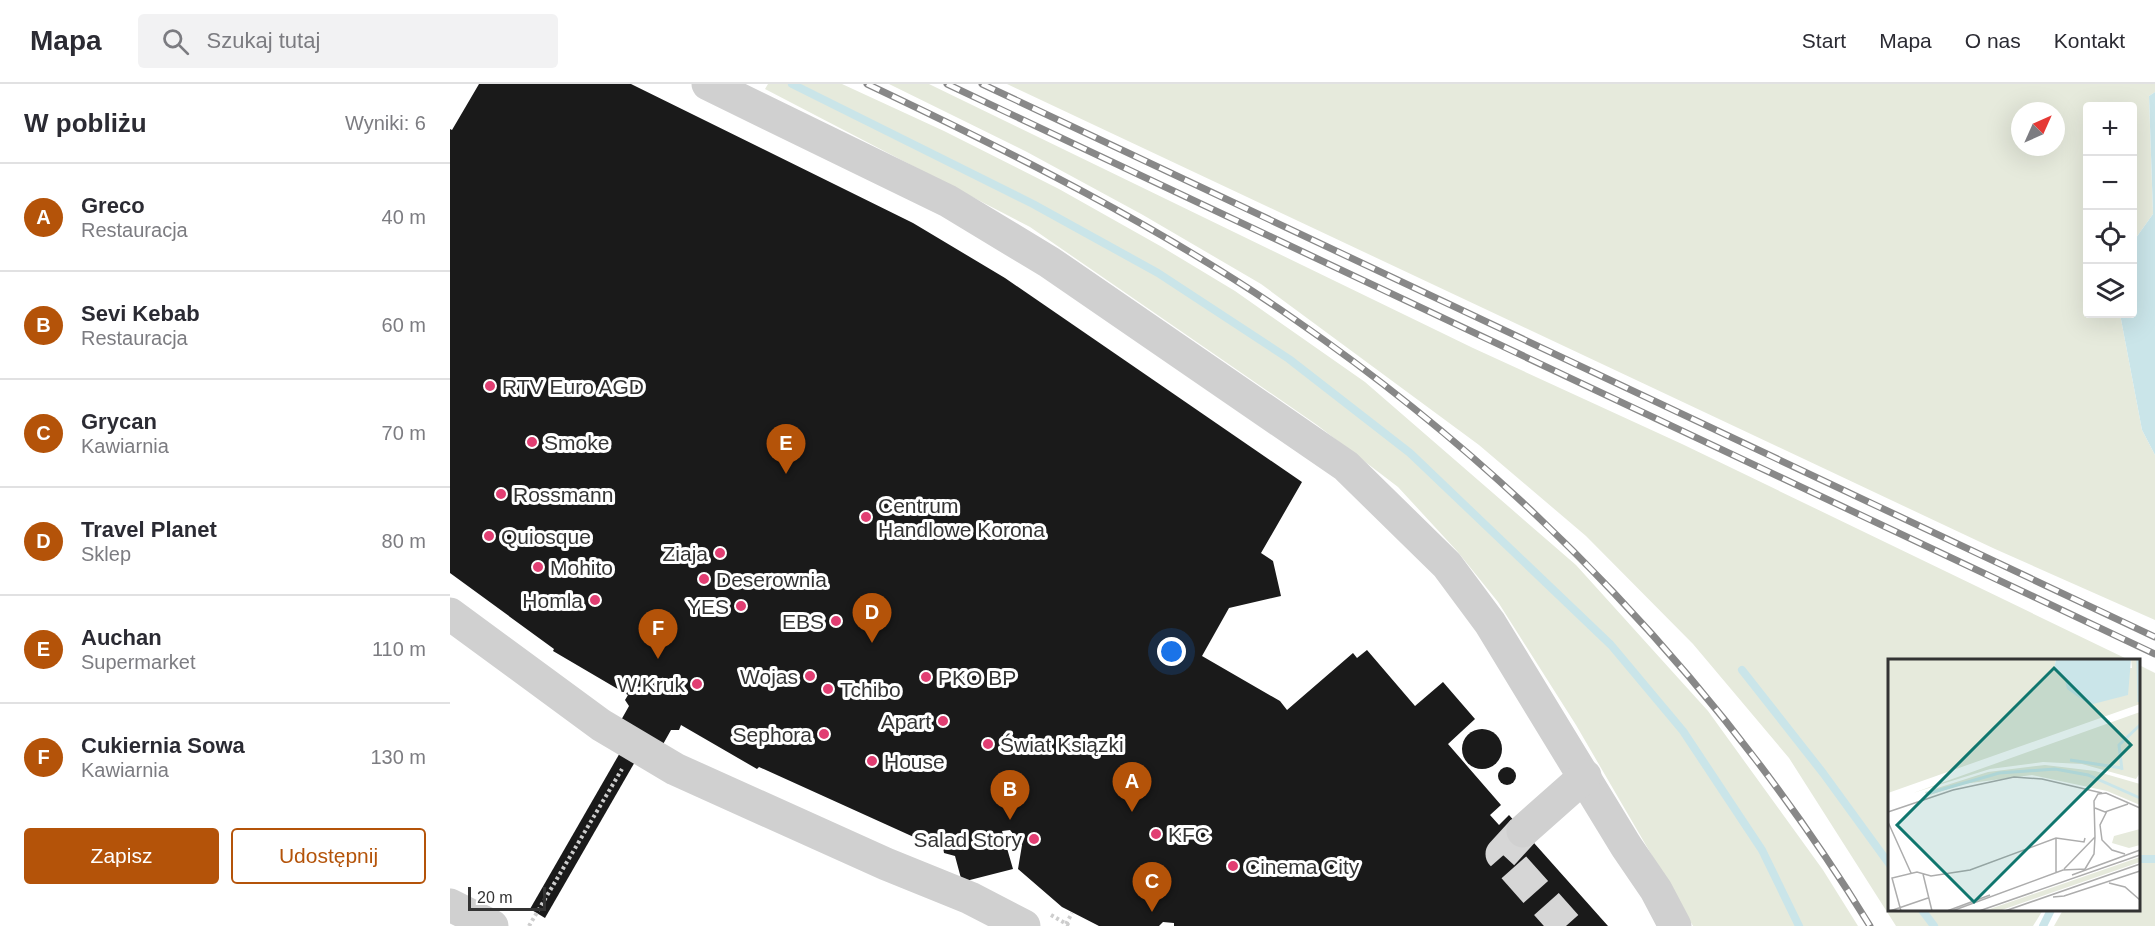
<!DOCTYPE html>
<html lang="pl">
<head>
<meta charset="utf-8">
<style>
	body { margin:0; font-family:Helvetica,sans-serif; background:#f2f2f3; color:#2b2b33 }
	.controls { position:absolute; right:18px; top:18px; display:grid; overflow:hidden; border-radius:6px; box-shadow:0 6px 24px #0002 }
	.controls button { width:54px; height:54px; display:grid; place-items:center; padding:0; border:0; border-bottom:2px solid #e1e1e2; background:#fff; color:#2b2b33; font:30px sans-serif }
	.compass { position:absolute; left:1561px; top:18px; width:54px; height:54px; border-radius:50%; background:#fff; box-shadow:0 6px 24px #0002; rotate:45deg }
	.scale { position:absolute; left:18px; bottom:15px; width:78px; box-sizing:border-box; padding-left:6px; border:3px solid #333; border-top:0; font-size:16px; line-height:21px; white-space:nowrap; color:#333; -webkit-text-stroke:4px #fff; paint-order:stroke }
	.you { position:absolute; left:722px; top:568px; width:21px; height:21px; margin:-15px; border:4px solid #fff; border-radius:50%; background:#1a73e8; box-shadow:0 0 0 9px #1a73e833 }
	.badge { display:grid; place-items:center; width:39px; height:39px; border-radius:50%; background:#b45309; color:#fff; font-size:20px; font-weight:700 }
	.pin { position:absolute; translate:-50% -50px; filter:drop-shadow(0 2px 3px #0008) }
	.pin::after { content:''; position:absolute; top:32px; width:21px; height:18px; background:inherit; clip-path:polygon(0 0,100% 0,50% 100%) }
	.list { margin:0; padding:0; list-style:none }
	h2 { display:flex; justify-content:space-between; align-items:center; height:78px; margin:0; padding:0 24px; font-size:26px }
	h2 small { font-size:20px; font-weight:400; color:#7c7c81 }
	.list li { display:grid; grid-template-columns:39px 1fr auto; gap:18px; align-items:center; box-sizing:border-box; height:108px; padding:0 24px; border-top:2px solid #e1e1e2 }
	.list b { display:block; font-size:22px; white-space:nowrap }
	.list p { margin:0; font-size:20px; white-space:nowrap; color:#7c7c81 }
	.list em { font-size:20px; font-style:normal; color:#7c7c81 }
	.actions { display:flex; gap:12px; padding:18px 24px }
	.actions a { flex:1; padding:14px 0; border:2px solid #b45309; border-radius:6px; text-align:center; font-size:21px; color:#b45309 }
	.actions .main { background:#b45309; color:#fff }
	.icon { flex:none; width:33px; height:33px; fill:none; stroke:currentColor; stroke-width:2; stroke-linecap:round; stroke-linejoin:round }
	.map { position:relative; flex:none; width:1705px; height:842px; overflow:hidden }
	header { display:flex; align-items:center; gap:36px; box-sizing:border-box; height:84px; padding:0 30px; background:#fff; border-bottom:2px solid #e1e1e2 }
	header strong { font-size:28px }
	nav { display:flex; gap:33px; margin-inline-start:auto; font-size:21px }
	.search { width:420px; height:54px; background:#f2f2f3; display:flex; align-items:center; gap:15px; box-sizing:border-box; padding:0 21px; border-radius:6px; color:#7c7c81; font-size:22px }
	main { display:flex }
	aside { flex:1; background:#fff }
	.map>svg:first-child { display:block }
	.green { fill:#e6eadc; fill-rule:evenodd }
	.water { fill:#cae5e9 }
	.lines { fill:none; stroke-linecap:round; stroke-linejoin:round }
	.stream { stroke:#cae5e9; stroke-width:8 }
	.building { fill:#1a1a1a }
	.minor-tunnel { stroke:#d6d6d6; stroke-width:33; stroke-dasharray:33 16; stroke-linecap:butt }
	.path { stroke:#cdcdcd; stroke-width:4; stroke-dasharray:3 3; stroke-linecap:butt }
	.minor { stroke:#d0d0d0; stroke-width:33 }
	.rail-casing { stroke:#888; stroke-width:7 }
	.rail { stroke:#fff; stroke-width:4.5; stroke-dasharray:14; stroke-linecap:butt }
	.poi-dot { fill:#e13e72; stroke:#fff; stroke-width:2 }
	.labels { text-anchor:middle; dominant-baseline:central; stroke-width:6; stroke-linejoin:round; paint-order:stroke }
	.poi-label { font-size:21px; fill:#333; stroke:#fff; text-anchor:start }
	.inset-river { fill:none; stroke:#cae5e9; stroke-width:3 }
	.inset-road { fill:none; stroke:#adadad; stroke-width:1.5 }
	.view { fill:#0f766e; fill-opacity:0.15; stroke:#0f766e; stroke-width:3 }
	.inset-edge { fill:none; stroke:#333; stroke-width:3 }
</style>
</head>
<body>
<header>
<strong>Mapa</strong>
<div class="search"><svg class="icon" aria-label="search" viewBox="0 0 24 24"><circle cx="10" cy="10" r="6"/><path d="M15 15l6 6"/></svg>Szukaj tutaj</div>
<nav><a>Start</a><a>Mapa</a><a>O nas</a><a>Kontakt</a></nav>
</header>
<main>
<aside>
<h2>W pobliżu<small>Wyniki: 6</small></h2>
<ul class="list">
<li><span class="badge">A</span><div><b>Greco</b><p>Restauracja</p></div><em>40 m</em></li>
<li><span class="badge">B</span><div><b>Sevi Kebab</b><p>Restauracja</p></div><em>60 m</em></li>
<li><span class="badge">C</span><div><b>Grycan</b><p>Kawiarnia</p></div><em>70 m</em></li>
<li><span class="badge">D</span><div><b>Travel Planet</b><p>Sklep</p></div><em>80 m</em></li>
<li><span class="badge">E</span><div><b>Auchan</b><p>Supermarket</p></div><em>110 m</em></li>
<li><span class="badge">F</span><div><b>Cukiernia Sowa</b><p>Kawiarnia</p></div><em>130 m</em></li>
</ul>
<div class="actions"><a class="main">Zapisz</a><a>Udostępnij</a></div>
</aside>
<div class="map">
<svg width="1705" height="842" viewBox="0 0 1705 842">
	<rect width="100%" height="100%" fill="#fff"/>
	<!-- green -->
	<g class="green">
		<path d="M318,0H392L494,47L609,105L712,163L785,207L915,298L1126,481L1258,627L1373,786L1408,842H1243L1126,641L1048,518L1007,467L948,403L867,341L580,143L315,5Z"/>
		<path d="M439,0H479L1023,264L1232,360L1679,576H1440V826H1593L1583,842H1446L1339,674L1243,560L1136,452L1029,361L811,200L693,131L577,68Z"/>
		<path d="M557,0H1705V8L1699,12L1703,130L1683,158L1682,22H1638V230H1670L1692,346L1705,371V536L1545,465ZM1570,27H1606V63H1570Z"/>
		<path d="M1689,581L1705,589V842H1604L1613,826H1688Z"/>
	</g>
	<!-- water -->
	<path class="water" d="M1705,8V371L1692,346L1670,230H1682L1683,158L1703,130L1699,12Z"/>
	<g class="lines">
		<!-- stream -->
		<g class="stream">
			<path d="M342,0L583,120L708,189L839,275L960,369L1161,561L1233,647L1312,766L1349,842"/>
			<path d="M1292,586L1373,689L1440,781"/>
			<path d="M1688,775H1705"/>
			<path d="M1472,826L1484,842"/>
			<path d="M1593,842L1601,826"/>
		</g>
	</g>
	<!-- building -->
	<g class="building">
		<path d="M29,0H181L463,139L555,194L852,398L811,469L823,477L831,512L779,524L752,572L830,617L837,626L903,569L907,574L917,566L965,622L993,598L1025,635L998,660L1051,721L1040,731L1049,741L1059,731L1158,842H724V839L713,838L709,842H649L612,823L568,785L572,761L560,746L552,747L563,785L512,798L505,772L494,769L493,763L488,764L309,683L307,685L231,641L229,646H221L207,671L165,647L179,622L175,616L178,611L103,567L104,565L0,489V45L2,46Z"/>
		<circle cx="1032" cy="665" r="20"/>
		<path d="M171,667L186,676L95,834L80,825Z"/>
		<circle cx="1057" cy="692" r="9"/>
	</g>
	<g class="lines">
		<!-- minor-tunnel -->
		<path class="minor-tunnel" d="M1073,747L1052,770L1116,842"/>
		<!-- path -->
		<g class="path">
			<path d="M601,831L620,842"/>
			<path d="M616,840L622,829"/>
			<path d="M79,842L172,685"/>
		</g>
		<!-- minor -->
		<g class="minor">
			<path d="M258,0L498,117L599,178L896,382L997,481L1040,539L1176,762L1206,806L1225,842"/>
			<path d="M0,530L151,641L225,685L436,780L520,814L574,842"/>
			<path d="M1073,747L1135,692"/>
			<path d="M0,821L42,842"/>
		</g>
		<!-- rail casing -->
		<g class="rail-casing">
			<g id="rail">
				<path d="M417,0C561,68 713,144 844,235C1075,394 1273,603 1420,842"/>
				<path d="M497,0L1705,570"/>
				<path d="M532,0L1705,553"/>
			</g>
		</g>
		<!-- rail -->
		<use href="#rail" class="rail"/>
	</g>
	<!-- markers -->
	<g class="poi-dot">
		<circle cx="40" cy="302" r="6"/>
		<circle cx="82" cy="358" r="6"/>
		<circle cx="51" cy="410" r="6"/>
		<circle cx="416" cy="433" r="6"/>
		<circle cx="39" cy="452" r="6"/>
		<circle cx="270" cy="469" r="6"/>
		<circle cx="88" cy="483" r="6"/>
		<circle cx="254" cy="495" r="6"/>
		<circle cx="145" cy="516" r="6"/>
		<circle cx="291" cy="522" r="6"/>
		<circle cx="386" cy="537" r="6"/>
		<circle cx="360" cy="592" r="6"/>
		<circle cx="476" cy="593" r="6"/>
		<circle cx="247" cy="600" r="6"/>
		<circle cx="378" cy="605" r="6"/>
		<circle cx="493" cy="637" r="6"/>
		<circle cx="374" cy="650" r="6"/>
		<circle cx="538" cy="660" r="6"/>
		<circle cx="422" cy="677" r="6"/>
		<circle cx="706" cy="750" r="6"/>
		<circle cx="584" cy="755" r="6"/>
		<circle cx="783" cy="782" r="6"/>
	</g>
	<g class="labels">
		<!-- poi labels -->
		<g class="poi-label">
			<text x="52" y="302">RTV Euro AGD</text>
			<text x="94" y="358">Smoke</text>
			<text x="63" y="410">Rossmann</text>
			<text x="428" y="421">Centrum<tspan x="428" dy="24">Handlowe Korona</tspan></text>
			<text x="51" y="452">Quiosque</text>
			<text x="258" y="469" text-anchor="end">Ziaja</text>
			<text x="100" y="483">Mohito</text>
			<text x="266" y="495">Deserownia</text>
			<text x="133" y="516" text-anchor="end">Homla</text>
			<text x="279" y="522" text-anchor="end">YES</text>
			<text x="374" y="537" text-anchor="end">EBS</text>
			<text x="348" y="592" text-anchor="end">Wojas</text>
			<text x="488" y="593">PKO BP</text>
			<text x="235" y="600" text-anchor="end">W.Kruk</text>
			<text x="390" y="605">Tchibo</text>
			<text x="481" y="637" text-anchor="end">Apart</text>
			<text x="362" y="650" text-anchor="end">Sephora</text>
			<text x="550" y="660">Świat Ksiązki</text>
			<text x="434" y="677">House</text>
			<text x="718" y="750">KFC</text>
			<text x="572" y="755" text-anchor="end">Salad Story</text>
			<text x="795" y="782">Cinema City</text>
		</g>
	</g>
	<!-- overview -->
	<g transform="translate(1438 575)">
		<rect width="252" height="252" fill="#fff"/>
		<path d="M0,0H168L166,11L244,9L243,0H252V45L0,134ZM252,53V114L248,120L194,105L155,103L102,110L25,134ZM157,106L207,112L252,125V146L219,132L144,116L75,125L39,137L37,133L100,113ZM252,170V186L241,189L224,184L226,177ZM252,198V203L111,252H96Z" fill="#e6eadc"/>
		<path d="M168,0H243L240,36L205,45L196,42L179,30L177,21L166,11Z" fill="#cae5e9"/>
		<path class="inset-river" d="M250,0L251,43M182,101L234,109M234,111L231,86L252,66M38,135L111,114L167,110L200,116L252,139"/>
		<path class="inset-road" d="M207,149L217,153L240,145M219,152L212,166L214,181L224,191L237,195M0,153L65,131L126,118L154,120L214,134M0,163L23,214M168,179V214M176,210L207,178L206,142L210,135L218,134L252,149M197,210L206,195L207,178M35,215L44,252M184,216L252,191M221,224L237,228L252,241M165,238L176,237L252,212M2,252L40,239M13,252L4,219L29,213L43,217L82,211L168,179L196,183L197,179M59,252L102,236M64,252L175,211L197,210M91,252L252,196M117,252L252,205"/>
		<path class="view" d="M166,9L243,86L86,243L9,166Z"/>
		<rect width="252" height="252" class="inset-edge"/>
	</g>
</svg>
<div class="controls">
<button>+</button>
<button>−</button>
<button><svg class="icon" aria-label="locate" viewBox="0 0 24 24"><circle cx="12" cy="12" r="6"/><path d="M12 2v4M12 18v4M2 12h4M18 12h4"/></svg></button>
<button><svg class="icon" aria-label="layers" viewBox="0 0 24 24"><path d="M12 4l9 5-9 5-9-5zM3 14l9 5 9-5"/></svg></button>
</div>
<svg class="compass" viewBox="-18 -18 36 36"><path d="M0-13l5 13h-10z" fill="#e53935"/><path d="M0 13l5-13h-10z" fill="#7c7c81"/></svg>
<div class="scale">20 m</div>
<div class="you"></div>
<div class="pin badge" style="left:682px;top:728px">A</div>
<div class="pin badge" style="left:560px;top:736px">B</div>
<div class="pin badge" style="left:702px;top:828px">C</div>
<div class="pin badge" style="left:422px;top:559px">D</div>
<div class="pin badge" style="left:336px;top:390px">E</div>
<div class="pin badge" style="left:208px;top:575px">F</div>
</div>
</main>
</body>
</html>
